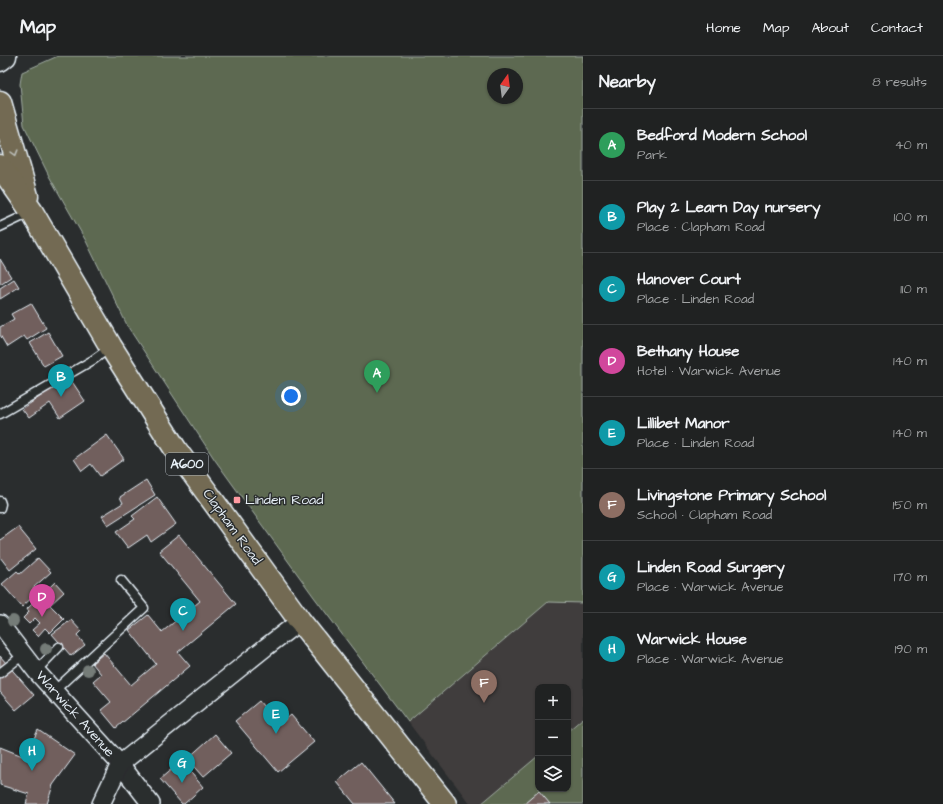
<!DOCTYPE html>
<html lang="en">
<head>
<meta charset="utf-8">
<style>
	body { margin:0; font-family:"Architects Daughter",sans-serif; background:#282a2a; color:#f1f3f6 }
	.controls { position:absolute; right:12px; bottom:12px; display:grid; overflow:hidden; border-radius:8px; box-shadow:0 1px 3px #0004 }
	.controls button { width:36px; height:36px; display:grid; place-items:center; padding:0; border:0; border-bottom:1px solid #3d3f40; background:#202222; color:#f1f3f6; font:20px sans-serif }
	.compass { position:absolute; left:487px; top:12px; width:36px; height:36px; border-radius:50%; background:#202222; box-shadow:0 1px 3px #0004; rotate:14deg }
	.you { position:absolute; left:291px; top:340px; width:14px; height:14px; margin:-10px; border:3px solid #fff; border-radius:50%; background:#1a73e8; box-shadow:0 0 0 6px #1a73e833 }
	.badge { display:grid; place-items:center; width:26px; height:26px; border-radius:50%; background:#ff9aa2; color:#fff; font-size:13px; font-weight:700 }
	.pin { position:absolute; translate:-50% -33px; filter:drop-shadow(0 1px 2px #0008) }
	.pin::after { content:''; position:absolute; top:21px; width:14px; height:12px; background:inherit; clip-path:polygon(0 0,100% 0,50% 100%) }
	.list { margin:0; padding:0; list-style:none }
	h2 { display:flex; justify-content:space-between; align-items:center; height:52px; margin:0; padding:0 16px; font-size:17px }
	h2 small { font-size:13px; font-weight:400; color:#a2a4a5 }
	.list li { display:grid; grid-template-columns:26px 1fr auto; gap:12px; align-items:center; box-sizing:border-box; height:72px; padding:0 16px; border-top:1px solid #3d3f40 }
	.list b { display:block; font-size:15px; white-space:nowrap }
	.list p { margin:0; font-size:13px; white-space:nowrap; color:#a2a4a5 }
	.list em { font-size:13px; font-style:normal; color:#a2a4a5 }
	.icon { flex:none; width:22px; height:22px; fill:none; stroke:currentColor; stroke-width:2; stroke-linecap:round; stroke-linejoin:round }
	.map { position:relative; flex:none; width:583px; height:748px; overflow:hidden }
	header { display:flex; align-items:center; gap:24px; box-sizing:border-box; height:56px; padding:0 20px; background:#202222; border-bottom:1px solid #3d3f40 }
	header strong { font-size:19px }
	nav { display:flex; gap:22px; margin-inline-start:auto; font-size:14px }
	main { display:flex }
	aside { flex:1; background:#202222 }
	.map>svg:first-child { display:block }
	.built { fill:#3f3c3c }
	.green { fill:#5d6951; stroke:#a2ada4; fill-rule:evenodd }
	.building { fill:#715e5d; stroke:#e8f1f8 }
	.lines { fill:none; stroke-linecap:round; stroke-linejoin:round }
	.lane-casing { stroke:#e8f1f8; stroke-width:11 }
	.street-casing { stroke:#e8f1f8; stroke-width:20 }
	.secondary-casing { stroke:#e8f1f8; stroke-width:25 }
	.primary-casing { stroke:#e8f1f8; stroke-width:25 }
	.lane { stroke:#2a2d2e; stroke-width:8 }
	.street { stroke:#2a2d2e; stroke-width:17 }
	.secondary { stroke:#2a2d2e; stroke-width:22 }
	.primary { stroke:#736b52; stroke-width:22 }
	.tree { fill:#747b78 }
	.oneway { stroke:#b9bbb6 }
	.poi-dot { fill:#ff9aa2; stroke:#2a2d2e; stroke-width:1.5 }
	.labels { text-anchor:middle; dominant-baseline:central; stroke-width:3; stroke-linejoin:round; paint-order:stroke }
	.shield { fill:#2a2d2e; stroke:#afb6bb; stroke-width:1 }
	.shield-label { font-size:13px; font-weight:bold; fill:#e8f1f8 }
	.poi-label { font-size:14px; fill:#e8f1f8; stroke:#2a2d2e; text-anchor:start }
	.street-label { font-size:14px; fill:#e8f1f8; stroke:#2a2d2e }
</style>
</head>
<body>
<header>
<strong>Map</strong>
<nav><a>Home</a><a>Map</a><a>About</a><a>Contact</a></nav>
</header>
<main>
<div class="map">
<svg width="583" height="748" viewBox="0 0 583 748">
	<rect width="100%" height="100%" fill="#2a2d2e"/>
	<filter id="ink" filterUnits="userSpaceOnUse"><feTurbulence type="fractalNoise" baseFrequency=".025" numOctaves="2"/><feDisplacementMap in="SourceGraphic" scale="8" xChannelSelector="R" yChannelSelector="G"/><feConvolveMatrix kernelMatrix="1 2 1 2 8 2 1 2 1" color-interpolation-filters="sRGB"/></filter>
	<g filter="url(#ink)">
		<!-- built -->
		<path class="built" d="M548,546L583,547V662L568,675V631H538V700L481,748H470L408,666Z"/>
		<!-- green -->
		<g class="green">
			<path d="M58,0H583V547L548,546L408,666L314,541L215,404L128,271L86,185L49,120L24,69L20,28L22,16ZM493,18H517V42H493Z"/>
			<path d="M583,662V748H481L538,700V733H568V675Z"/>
		</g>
		<!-- building -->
		<g class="building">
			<path d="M0,203L11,221L0,228Z"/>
			<path d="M14,223L19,231L0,243V232Z"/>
			<path d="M31,247L46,272L27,284L24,280L7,291L0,279V271L14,263L11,258Z"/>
			<path d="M48,276L62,300L44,310L30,287Z"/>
			<path d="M69,321L85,345L60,362L50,347L29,362L22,353Z"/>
			<path d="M107,379L124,403L100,420L91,408L82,415L74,403Z"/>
			<path d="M146,424L155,439L108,469L102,460L123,447L120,441Z"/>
			<path d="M157,441L176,468L151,486L147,479L128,492L116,476L135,463L132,460Z"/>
			<path d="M18,471L36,493L10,514L0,501V484Z"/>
			<path d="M179,479L236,548L178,596L190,610L116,672L101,654L111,646L93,625L101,618L92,607L104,597L131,629L156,608L129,574L148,559L162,576L200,545L159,495Z"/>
			<path d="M38,502L51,516L33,532L37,537L22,551L2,528L17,515L20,518Z"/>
			<path d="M55,526L64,536L50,549L64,563L50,577L45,572L38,580L32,574L40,567L35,562L29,568L23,562L29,556L27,553Z"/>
			<path d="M71,564L81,575L77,579L85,589L71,600L52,578Z"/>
			<path d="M0,600L34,639L16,654L0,636Z"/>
			<path d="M259,645L279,669L291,659L314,686L278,716L235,665Z"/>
			<path d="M38,674L75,699L53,729L47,748H26L29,738L0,729V691L25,701Z"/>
			<path d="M215,678L231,697L203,721L187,703Z"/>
			<path d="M181,705L203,731L184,748H182L160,723Z"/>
			<path d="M361,706L395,748H355L337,726Z"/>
			<path d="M539,735L550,748H524Z"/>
		</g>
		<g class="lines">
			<!-- lane casing -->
			<g class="lane-casing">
				<g id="lane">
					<path d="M0,171L32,156"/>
					<path d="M0,358L93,304L111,291"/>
					<path d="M0,445L1,448L0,452"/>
					<path d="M36,615L59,591"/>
					<path d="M0,617L23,599"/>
					<path d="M54,635L144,552L121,524"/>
				</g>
			</g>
			<!-- street casing -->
			<g class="street-casing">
				<g id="street">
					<path d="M0,568L36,615L120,708L151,748"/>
					<path d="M101,748L120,708L266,591L300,565"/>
				</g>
			</g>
			<!-- secondary casing -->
			<g class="secondary-casing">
				<path id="secondary" d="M0,4L5,0"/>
			</g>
			<!-- primary casing -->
			<g class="primary-casing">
				<g id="primary">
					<path d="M0,46L27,140"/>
					<path d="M0,110L32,156L111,291L176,394L300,565L445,748"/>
				</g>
			</g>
			<!-- lane -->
			<use href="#lane" class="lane"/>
			<!-- street -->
			<use href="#street" class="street"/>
			<!-- secondary -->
			<use href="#secondary" class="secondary"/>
			<!-- primary -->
			<use href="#primary" class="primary"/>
		</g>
		<!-- trees -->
		<g class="tree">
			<circle cx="13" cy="565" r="6"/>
			<circle cx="46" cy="593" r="6"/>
			<circle cx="88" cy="614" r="6"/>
		</g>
		<!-- one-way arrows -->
		<defs><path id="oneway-chevron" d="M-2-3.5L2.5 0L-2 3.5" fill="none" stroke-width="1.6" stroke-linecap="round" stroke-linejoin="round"/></defs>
		<use class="oneway" href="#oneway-chevron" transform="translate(15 97) rotate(74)"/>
	</g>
	<!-- markers -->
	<rect class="poi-dot" x="233" y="440" width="8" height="8" rx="2"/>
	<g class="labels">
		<!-- shield labels -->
		<rect class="shield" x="166" y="397" width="42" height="22" rx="3"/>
		<g class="shield-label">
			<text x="187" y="408">A600</text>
		</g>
		<!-- poi labels -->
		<g class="poi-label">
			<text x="245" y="444">Linden Road</text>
		</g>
		<!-- street labels -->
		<g class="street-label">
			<text transform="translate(232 471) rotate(54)">Clapham Road</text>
			<text transform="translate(75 658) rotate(48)">Warwick Avenue</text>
		</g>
	</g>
</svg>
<div class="controls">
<button>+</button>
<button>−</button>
<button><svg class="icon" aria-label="layers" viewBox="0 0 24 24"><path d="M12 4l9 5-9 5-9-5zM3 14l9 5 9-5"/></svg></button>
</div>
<svg class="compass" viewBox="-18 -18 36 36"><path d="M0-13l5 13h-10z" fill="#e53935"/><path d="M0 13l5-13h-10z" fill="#a2a4a5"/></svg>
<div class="you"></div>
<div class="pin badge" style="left:377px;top:337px;background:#2e9e5b">A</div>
<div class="pin badge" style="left:61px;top:341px;background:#0f9aa8">B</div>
<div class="pin badge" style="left:183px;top:575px;background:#0f9aa8">C</div>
<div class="pin badge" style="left:42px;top:561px;background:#d1479c">D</div>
<div class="pin badge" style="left:276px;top:678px;background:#0f9aa8">E</div>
<div class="pin badge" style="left:484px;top:647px;background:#8d6e63">F</div>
<div class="pin badge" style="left:182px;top:727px;background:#0f9aa8">G</div>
<div class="pin badge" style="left:32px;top:715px;background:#0f9aa8">H</div>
</div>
<aside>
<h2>Nearby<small>8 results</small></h2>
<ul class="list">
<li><span class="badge" style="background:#2e9e5b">A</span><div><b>Bedford Modern School</b><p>Park</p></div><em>40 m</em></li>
<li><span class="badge" style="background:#0f9aa8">B</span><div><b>Play 2 Learn Day nursery</b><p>Place · Clapham Road</p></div><em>100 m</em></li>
<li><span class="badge" style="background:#0f9aa8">C</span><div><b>Hanover Court</b><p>Place · Linden Road</p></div><em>110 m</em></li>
<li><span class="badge" style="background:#d1479c">D</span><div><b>Bethany House</b><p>Hotel · Warwick Avenue</p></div><em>140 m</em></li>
<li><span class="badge" style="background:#0f9aa8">E</span><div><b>Lillibet Manor</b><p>Place · Linden Road</p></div><em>140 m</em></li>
<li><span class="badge" style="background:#8d6e63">F</span><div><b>Livingstone Primary School</b><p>School · Clapham Road</p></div><em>150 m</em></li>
<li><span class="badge" style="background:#0f9aa8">G</span><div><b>Linden Road Surgery</b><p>Place · Warwick Avenue</p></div><em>170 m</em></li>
<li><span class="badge" style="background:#0f9aa8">H</span><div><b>Warwick House</b><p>Place · Warwick Avenue</p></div><em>190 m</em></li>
</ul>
</aside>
</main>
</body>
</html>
